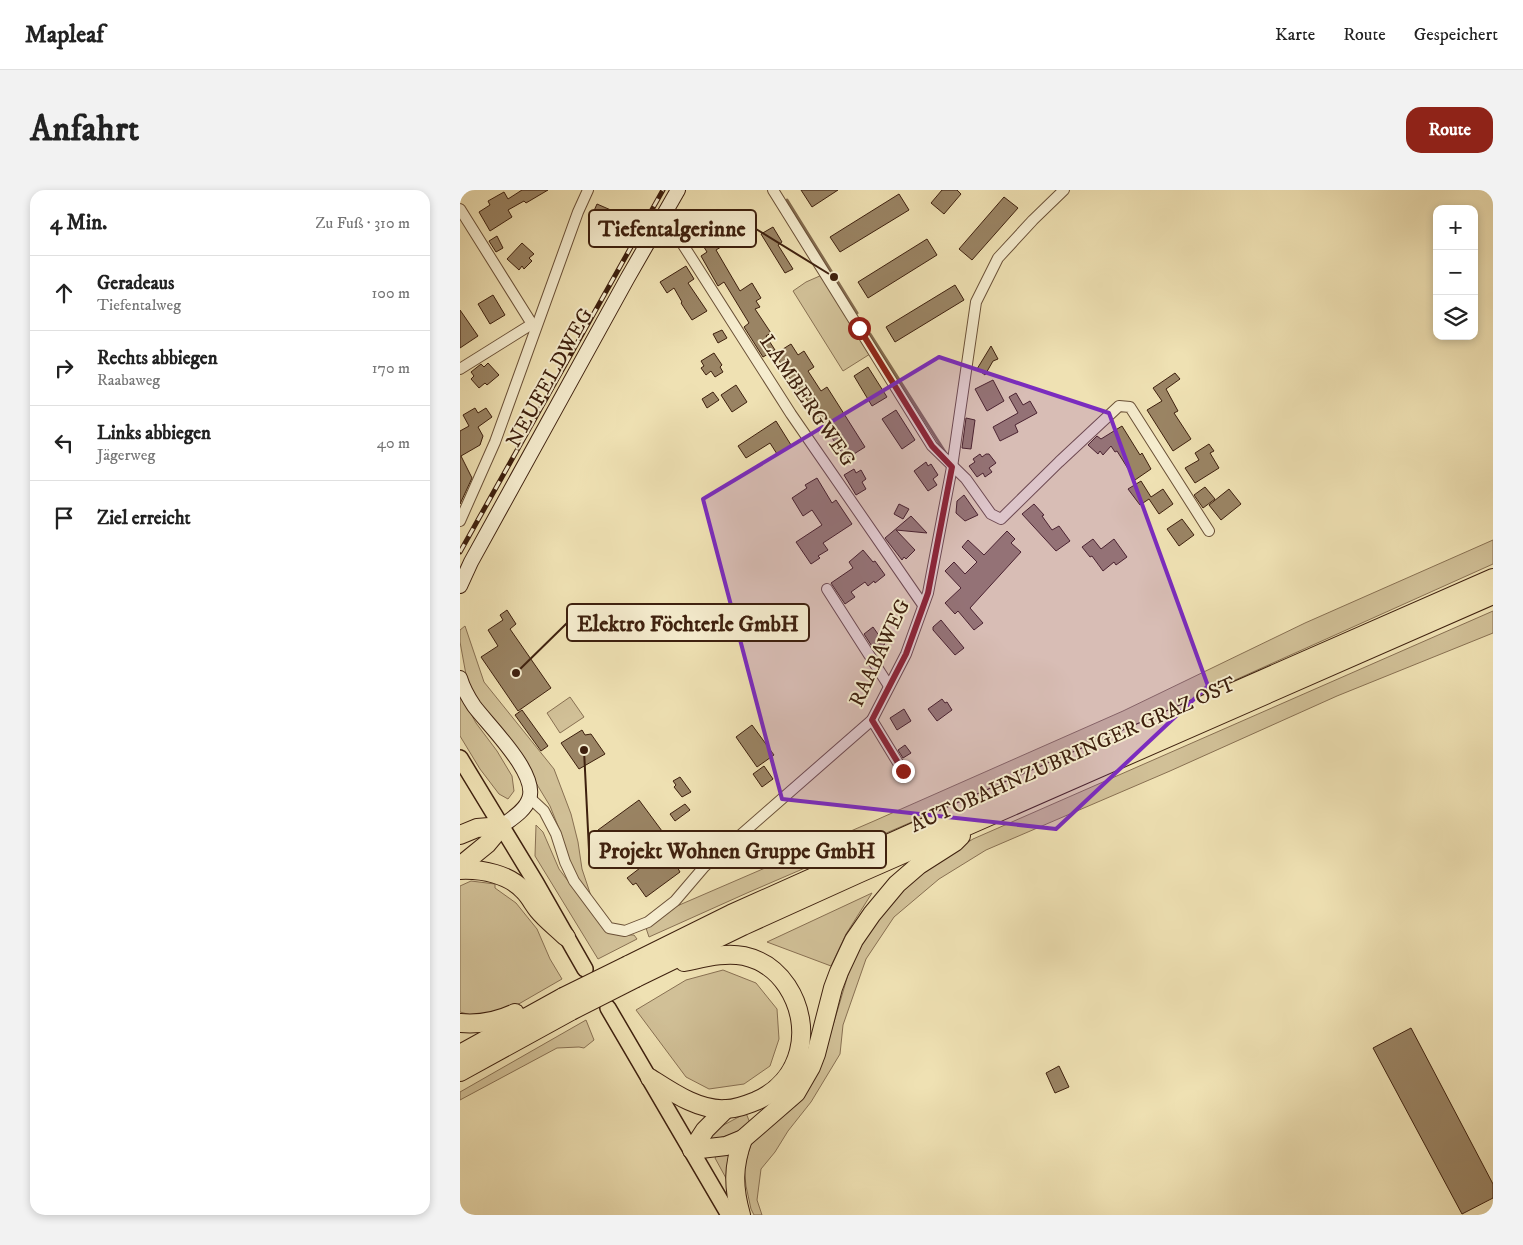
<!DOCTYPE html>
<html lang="de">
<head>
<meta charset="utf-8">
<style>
	body { margin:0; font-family:"IM FELL DW Pica",serif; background:#f2f2f2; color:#222 }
	.controls { position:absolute; right:15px; top:15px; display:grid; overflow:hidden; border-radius:10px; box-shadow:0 2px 8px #0003 }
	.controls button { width:45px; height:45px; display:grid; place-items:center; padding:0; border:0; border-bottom:1px solid #e0e0e0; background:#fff; color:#222; font:25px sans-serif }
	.stop { position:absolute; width:15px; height:15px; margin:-11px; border:4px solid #8f2418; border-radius:50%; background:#fff }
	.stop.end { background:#8f2418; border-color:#fff; box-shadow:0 1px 5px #0008 }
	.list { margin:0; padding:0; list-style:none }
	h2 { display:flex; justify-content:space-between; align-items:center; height:65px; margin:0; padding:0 20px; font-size:21px }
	h2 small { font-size:16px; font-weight:400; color:#767676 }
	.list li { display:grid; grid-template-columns:32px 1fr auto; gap:15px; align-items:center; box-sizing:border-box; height:75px; padding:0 20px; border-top:1px solid #e0e0e0 }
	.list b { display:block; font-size:19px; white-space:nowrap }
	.list p { margin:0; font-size:16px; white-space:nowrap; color:#767676 }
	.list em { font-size:16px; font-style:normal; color:#767676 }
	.icon { flex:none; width:28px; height:28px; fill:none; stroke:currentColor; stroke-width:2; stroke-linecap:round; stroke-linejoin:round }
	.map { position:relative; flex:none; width:1033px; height:1025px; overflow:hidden; border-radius:15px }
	header { display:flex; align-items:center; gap:30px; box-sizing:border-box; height:70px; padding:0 25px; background:#fff; border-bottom:1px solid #e0e0e0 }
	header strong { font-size:24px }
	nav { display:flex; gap:28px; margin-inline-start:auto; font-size:18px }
	.intro { display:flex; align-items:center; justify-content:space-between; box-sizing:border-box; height:120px; padding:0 30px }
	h1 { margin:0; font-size:35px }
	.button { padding:12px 22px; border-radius:15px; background:#8f2418; color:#fff; font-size:18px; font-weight:700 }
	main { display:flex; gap:30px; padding:0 30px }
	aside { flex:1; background:#fff; border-radius:15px; box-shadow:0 2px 8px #0003 }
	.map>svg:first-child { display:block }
	.green { fill:#d1c097; stroke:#887052 }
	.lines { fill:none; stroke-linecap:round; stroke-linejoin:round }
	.stream { stroke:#846c4f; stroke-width:3 }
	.building { fill:#9a8464; stroke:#3e200e }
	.street-casing { stroke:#6a5037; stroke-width:12 }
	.secondary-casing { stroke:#3e200e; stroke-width:16 }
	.primary-casing { stroke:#3e200e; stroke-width:18 }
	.highway-casing { stroke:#3e200e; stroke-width:20 }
	.street { stroke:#f5ecce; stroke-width:10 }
	.secondary { stroke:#f5ecce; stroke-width:14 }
	.primary { stroke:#efe1b3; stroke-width:15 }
	.highway { stroke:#efe1b3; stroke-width:18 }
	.rail-casing { stroke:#3e200e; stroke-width:5 }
	.rail { stroke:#f5ecce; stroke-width:3; stroke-dasharray:9; stroke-linecap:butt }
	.highway-bridge-casing { stroke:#3e200e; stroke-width:20; stroke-linecap:butt }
	.highway-bridge { stroke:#efe1b3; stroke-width:18 }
	.route { stroke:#8f2418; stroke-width:6 }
	.marked { fill:#7b2cbf; fill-opacity:0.2; stroke:#7b2cbf; stroke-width:4; stroke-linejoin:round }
	.labels { text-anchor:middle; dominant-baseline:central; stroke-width:4; stroke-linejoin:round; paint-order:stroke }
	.street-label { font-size:21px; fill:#3e200e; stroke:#f5ecce }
	.leader { fill:none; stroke:#3e200e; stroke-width:2 }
	.callout-dot { fill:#3e200e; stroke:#f5ecce; stroke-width:2 }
	.callout { fill:#f5ecce; stroke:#3e200e; stroke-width:2 }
	.callout-label { font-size:22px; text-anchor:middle; font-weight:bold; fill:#3e200e }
</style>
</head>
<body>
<header>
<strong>Mapleaf</strong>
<nav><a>Karte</a><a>Route</a><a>Gespeichert</a></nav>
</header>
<div class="intro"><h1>Anfahrt</h1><a class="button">Route</a></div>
<main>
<aside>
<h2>4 Min.<small>Zu Fuß · 310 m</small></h2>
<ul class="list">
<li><svg class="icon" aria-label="ahead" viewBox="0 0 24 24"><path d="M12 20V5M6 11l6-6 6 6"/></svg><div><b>Geradeaus</b><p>Tiefentalweg</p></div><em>100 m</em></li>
<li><svg class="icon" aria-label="right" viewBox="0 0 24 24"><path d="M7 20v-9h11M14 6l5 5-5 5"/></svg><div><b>Rechts abbiegen</b><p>Raabaweg</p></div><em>170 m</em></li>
<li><svg class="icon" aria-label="left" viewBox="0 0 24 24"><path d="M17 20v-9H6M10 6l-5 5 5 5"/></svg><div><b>Links abbiegen</b><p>Jägerweg</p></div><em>40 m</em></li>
<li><svg class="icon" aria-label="arrive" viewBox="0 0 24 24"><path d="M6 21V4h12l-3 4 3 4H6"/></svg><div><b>Ziel erreicht</b></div></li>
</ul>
</aside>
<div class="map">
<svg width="1033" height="1025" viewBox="0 0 1033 1025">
	<rect width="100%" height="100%" fill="#efe1b3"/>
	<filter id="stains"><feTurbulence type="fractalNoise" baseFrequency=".004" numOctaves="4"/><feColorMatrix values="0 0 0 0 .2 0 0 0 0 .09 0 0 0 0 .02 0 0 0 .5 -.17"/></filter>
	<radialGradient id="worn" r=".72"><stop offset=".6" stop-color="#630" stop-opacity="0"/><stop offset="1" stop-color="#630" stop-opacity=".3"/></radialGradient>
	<!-- green -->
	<g class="green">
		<path d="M362,85L410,164L383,181L333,101L346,92Z"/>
		<path d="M1033,350V374L635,553L287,703L189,747L186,738L217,716L414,631L663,521L845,433Z"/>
		<path d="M1033,421V443L877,506L710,581L526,660L479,689L434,727L406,769L383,835L380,864L351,912L328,941L315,962L301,979L297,1010L302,1025H294L291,1019L286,996L284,977L291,954L339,912L358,882L374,832L393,768L419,724L468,677L513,649Z"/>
		<path d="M5,436L24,492L94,579L111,624L118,652L122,679L132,709L113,688L102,646L90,616L73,588L9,501L0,452V440Z"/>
		<path d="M0,501L3,509L16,533L37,561L52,586L54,601L48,609L39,604L20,579L0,546Z"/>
		<path d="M110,507L124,527L100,543L87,523Z"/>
		<path d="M76,635L83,642L99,679L145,740L158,745H174L177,749L138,769L75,666Z"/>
		<path d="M11,691L35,694V698L56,713L77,739L90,769L102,789L50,819L15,826L0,822V696Z"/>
		<path d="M412,703L386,744L371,776L307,752Z"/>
		<path d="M263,780L296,793L317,819L319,849L310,876L284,894L249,899L226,887L176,820L226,790Z"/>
		<path d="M126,830L134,850L124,858L119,857L97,858L0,910V902Z"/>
		<path d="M286,923L290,933C277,943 264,948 247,950L260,937Z"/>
		<path d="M272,961L267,990L255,968L257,965Z"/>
	</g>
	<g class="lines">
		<!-- stream -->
		<g class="stream">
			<path d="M327,10L397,123"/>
			<path d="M410,144L485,262"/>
		</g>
	</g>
	<!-- building -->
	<g class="building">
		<path d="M62,0H88L66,13L64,11L48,20L52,27L30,41L19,22L30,15L28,11L44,2L48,9Z"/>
		<path d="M341,0H378L352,17Z"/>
		<path d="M482,0H497L501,4L484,24L471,13Z"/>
		<path d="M439,4L449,20L380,62L370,47Z"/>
		<path d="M544,7L558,18L512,70L499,59Z"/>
		<path d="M137,14L160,24L151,42L129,32Z"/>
		<path d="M243,24L257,47L274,37L279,46L256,60L280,101L292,93L301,108L296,111L300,117L295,119L311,143L306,146L315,160L303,167L284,137L289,133L264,92L258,96L241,66L247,62L229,33Z"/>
		<path d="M313,37L322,52L318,55L333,79L325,83L301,44Z"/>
		<path d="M37,46L43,58L36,62L29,51Z"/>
		<path d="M467,49L477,65L408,108L398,92Z"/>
		<path d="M62,53L74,64L69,68L72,71L64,79L62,76L59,80L47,69Z"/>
		<path d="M226,76L234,89L228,93L247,121L232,130L221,113L222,112L214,98L207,103L200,92Z"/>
		<path d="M495,95L504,110L435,152L426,137Z"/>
		<path d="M33,105L45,125L30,134L18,114Z"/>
		<path d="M0,120L18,146L0,158Z"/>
		<path d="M262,140L267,148L258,153L253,144Z"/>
		<path d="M331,154L338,165L344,161L354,177L348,181L361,201L367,197L405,257L386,269L339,198L337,200L315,164Z"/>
		<path d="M531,156L538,169L533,171L525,185L517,179Z"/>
		<path d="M254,163L262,175L260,177L263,182L255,187L251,181L246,185L241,178L244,176L241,171Z"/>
		<path d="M28,173L39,185L27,195L25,193L19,198L11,189L14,186L11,182L21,174L24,177Z"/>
		<path d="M408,177L427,207L412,216L394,186Z"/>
		<path d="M715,183L720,189L706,199L718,221L714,223L731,249L713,261L687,220L702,211L693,198Z"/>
		<path d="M533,190L544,211L527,221L515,199Z"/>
		<path d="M276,195L287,212L272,222L261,205Z"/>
		<path d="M253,202L259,210L247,218L242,209Z"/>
		<path d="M556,203L563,215L570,211L577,223L555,235L558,242L540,251L533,237L558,223L549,207Z"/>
		<path d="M15,218L18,223L26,218L32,227L18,237L23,246L20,255L1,266L12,288L0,314V241L9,236L3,225Z"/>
		<path d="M436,220L455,250L442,259L422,229Z"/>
		<path d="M506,228L515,230L511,259L502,258Z"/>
		<path d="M316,231L331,255L317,264L310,253L286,268L278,256Z"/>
		<path d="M662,236L680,265L682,263L691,279L675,290L657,261L655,262L651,256L643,265L640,261L638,264L628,255L637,246L641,249Z"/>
		<path d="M749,254L754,261L750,263L759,278L735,293L725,278L739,270L735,263Z"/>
		<path d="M520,264L522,267L526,264H529L536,273L529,278L532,282L525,287L523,283L517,287L509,276L515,272L513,269Z"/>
		<path d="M466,272L468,276L471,274L478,285L473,289L477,295L468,301L454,281Z"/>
		<path d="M394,279L396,283L401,280L406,289L402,292L406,299L396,305L384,285Z"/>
		<path d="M357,288L372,313L376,310L392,334L363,353L368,360L358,366L360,368L351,374L336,352L362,335L352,320L343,326L332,308L347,298L345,295Z"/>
		<path d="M681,291L691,307L703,299L713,314L699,324L689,309L680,315L668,299Z"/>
		<path d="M745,297L755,309L743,318L734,305Z"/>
		<path d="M769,299L781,314L761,330L749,315Z"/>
		<path d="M504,305L518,325L505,331L496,323L497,311Z"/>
		<path d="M439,314L449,319L443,329L434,324Z"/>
		<path d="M574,314L584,325L582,326L592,340L599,336L610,351L596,361L562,324Z"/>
		<path d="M451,326L467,343L436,340L455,360L446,369L444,367L442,370L425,348Z"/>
		<path d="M722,329L734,345L719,356L707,339Z"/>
		<path d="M547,341L555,349L551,353L561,362L510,418L523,433L514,440L498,421L495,424L485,413L501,398L485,381L494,372L505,384L517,372L502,357L508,350L524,365Z"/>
		<path d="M633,349L641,359L654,349L667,367L656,375L654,372L643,381L632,366L630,367L622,357Z"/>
		<path d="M403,360L413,372L415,371L425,385L415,393L414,391L408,396L405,392L391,402L395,407L385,414L371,393L393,378L389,372Z"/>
		<path d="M47,420L56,434L50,439L91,498L58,521L21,467L38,456L28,440L43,430L40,425Z"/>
		<path d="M481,430L504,458L495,465L473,440V437Z"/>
		<path d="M413,437L425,454L415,461L404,444Z"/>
		<path d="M482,509L485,513L487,512L492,520L477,531L468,519Z"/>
		<path d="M444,519L451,531L437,540L430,528Z"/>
		<path d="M62,520L88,556L81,561L55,525Z"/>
		<path d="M292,535L314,565L297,577L276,547Z"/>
		<path d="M122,540L125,545L131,544L145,564L119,579L101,553Z"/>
		<path d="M445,555L451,563L443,568L438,560Z"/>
		<path d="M304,576L313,589L302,597L293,584Z"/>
		<path d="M220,587L231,602L222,607L214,597L216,595L213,591Z"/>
		<path d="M179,610L202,641L159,671L138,640Z"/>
		<path d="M225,614L230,620L215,631L210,624Z"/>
		<path d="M206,658L220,682L186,707L176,693L173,695L167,688Z"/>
		<path d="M951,838L1033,994V1008L1002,1024L913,858Z"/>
		<path d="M599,876L609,897L595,903L586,883Z"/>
	</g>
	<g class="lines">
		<!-- street casing -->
		<g class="street-casing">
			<g id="street">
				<path d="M313,0L472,256L506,289L531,324L541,329L599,272L659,216L670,217L749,341"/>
				<path d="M0,19L72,134L76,136"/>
				<path d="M204,25L331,224L463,415"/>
				<path d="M0,179L72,134"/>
				<path d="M0,331L35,252L118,22L128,0"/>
				<path d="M367,399L429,496"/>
				<path d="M412,530L443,581"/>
				<path d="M70,608L84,621L96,644L105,672L114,691L149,738L165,741L188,732L215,711L244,677L412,530L446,464L468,403L492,277L516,112L538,68L573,30L604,0"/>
			</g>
		</g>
		<!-- secondary casing -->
		<g class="secondary-casing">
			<g id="secondary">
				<path d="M0,396L11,372L167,89L218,0"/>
				<path d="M0,488C3,498 8,507 14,516C28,535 79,584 69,609C65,621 51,629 42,636"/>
			</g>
		</g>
		<!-- primary casing -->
		<g class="primary-casing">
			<g id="primary">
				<path d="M0,568L76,693L125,779"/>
				<path d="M148,818L269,1025"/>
			</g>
		</g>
		<!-- highway casing -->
		<g class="highway-casing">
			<g id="highway">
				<path d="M0,645L17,638L42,636"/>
				<path d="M0,676L27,654L42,636"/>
				<path d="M0,680C22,679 49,684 64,701C70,707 73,714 78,720C86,730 97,738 106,747"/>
				<path d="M168,775L271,724L452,643L1033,388"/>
				<path d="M176,788L283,736L400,683L1033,405"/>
				<path d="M0,833C20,835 38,831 55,823"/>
				<path d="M0,864L103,807"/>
				<path d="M0,882L111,821"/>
				<path d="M190,888C212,902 239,921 266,919C276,919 286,915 296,911C342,891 354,837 327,796C317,781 302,770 284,766C264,762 244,768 224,772"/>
				<path d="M232,960L266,956L283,949L336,903L351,877L356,864L373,798L379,782L394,750L412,724L437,694L459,675L495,652L501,646"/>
				<path d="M232,960L245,940L266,919"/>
				<path d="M281,1025C273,997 273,976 283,949"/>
			</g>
		</g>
		<!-- street -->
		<use href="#street" class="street"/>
		<!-- secondary -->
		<use href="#secondary" class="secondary"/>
		<!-- primary -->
		<use href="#primary" class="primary"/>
		<!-- highway -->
		<use href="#highway" class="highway"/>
		<!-- rail casing -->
		<g class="rail-casing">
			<path id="rail" d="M0,362L203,0"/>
		</g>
		<!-- rail -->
		<use href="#rail" class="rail"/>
		<!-- highway-bridge casing -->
		<g class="highway-bridge-casing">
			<g id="highway-bridge">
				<path d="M103,807L168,775"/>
				<path d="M111,821L176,788"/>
			</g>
		</g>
		<!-- highway-bridge -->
		<use href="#highway-bridge" class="highway-bridge"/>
	</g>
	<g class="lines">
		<!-- route -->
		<path class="route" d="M399,138L472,256L492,277L468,403L446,464L412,530L443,581"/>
	</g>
	<!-- marked area -->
	<path class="marked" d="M479,167L649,223L748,496L596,639L322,609L243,309Z"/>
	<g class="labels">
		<!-- street labels -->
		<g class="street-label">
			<text transform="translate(90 188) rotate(-61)">NEUFELDWEG</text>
			<text transform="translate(347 211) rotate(56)">LAMBERGWEG</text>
			<text transform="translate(420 463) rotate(-65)">RAABAWEG</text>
			<text transform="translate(613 565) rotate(-24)">AUTOBAHNZUBRINGER GRAZ OST</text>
		</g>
	</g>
	<!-- callouts -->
	<path class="leader" d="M374 87L296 39M56 483L107 433M124 560L129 660"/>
	<g class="callout-dot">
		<circle cx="374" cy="87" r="5"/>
		<circle cx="56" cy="483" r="5"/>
		<circle cx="124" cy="560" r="5"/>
	</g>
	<g class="callout">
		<rect x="129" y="20" width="167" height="37" rx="5"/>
		<rect x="107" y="414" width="242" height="37" rx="5"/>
		<rect x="129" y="641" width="297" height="37" rx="5"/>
	</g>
	<g class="callout-label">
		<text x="212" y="46">Tiefentalgerinne</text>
		<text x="228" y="441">Elektro Föchterle GmbH</text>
		<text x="277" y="668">Projekt Wohnen Gruppe GmbH</text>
	</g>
	<rect width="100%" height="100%" filter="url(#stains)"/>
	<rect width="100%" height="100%" fill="url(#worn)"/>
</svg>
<div class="controls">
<button>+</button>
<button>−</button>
<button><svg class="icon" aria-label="layers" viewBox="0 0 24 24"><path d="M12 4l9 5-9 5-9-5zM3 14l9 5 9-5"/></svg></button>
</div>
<div class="stop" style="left:399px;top:138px"></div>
<div class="stop end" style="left:443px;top:581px"></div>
</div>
</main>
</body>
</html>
